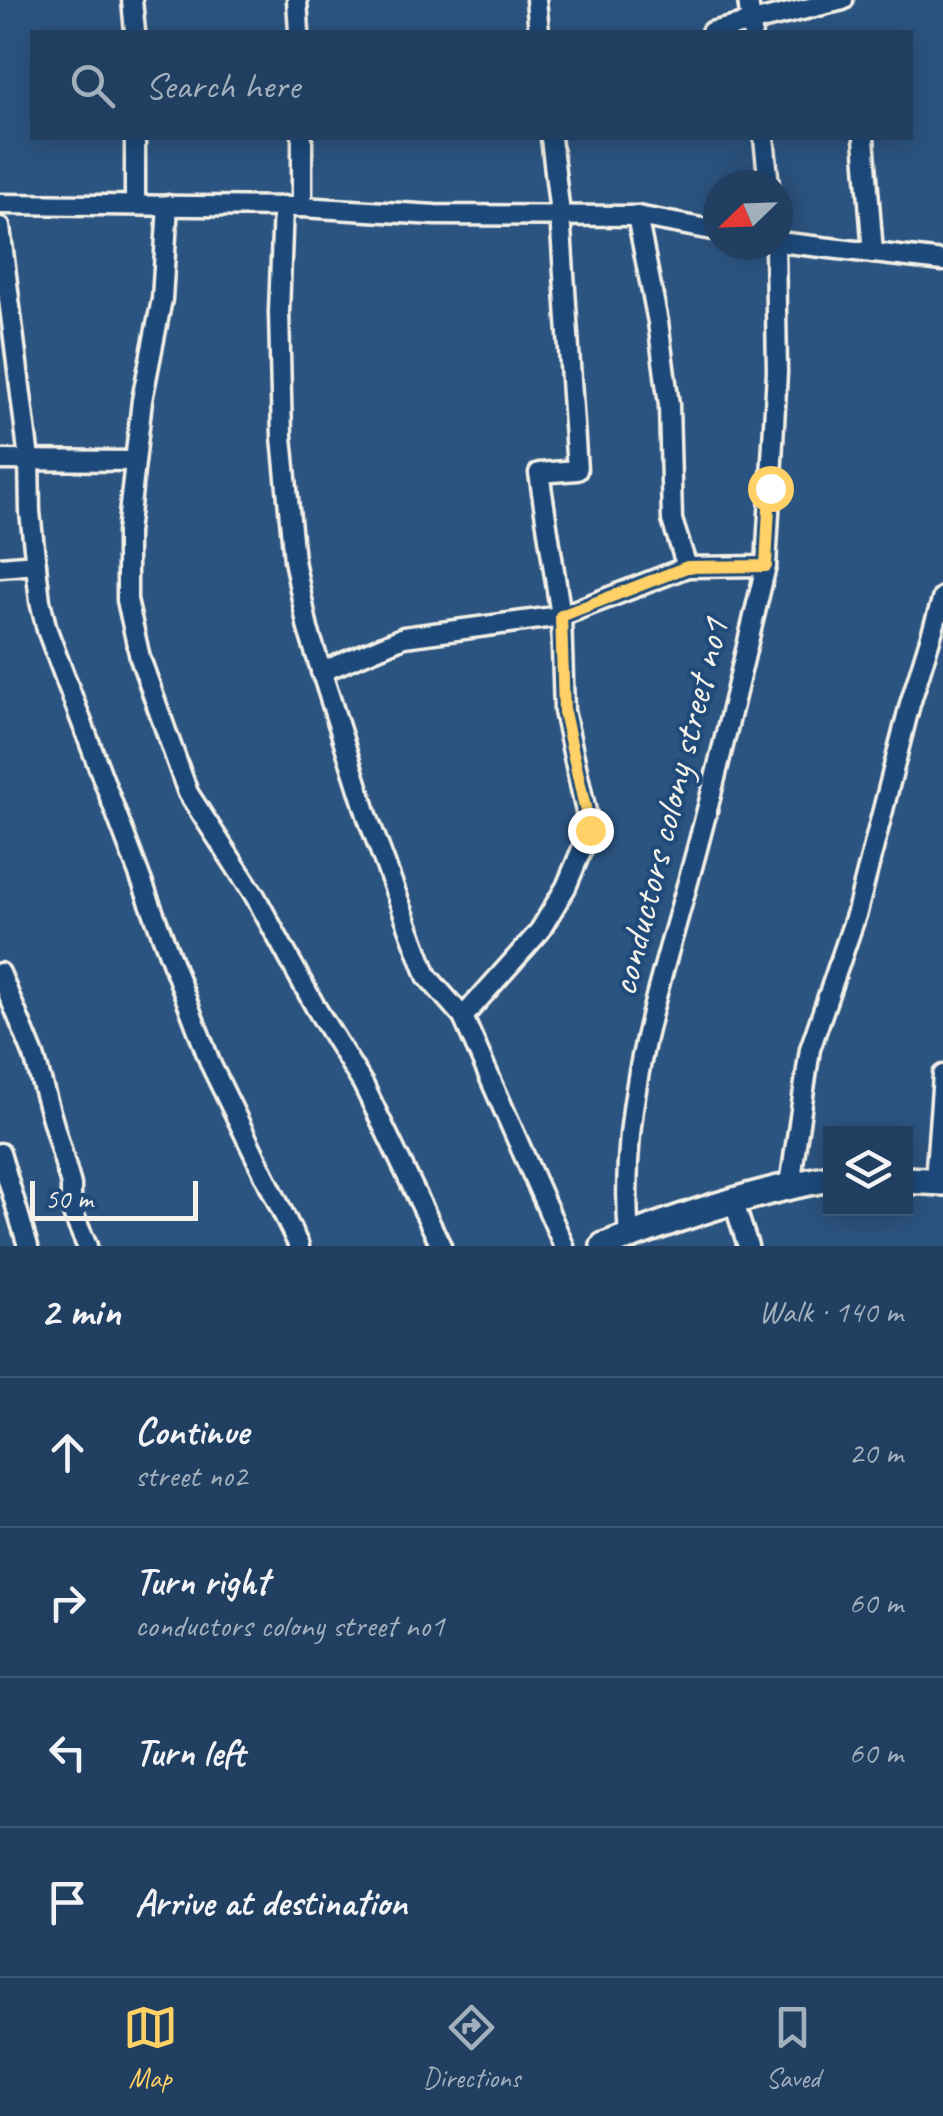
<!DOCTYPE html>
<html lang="en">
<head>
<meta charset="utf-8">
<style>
	body { margin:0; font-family:Caveat,sans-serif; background:#294667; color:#f1f3f6 }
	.controls { position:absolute; right:30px; bottom:30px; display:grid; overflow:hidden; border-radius:0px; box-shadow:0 5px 25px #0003 }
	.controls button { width:90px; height:90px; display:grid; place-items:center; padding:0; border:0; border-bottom:2px solid #3e5876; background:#213f61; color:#f1f3f6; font:50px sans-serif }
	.compass { position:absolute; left:703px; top:170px; width:90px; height:90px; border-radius:50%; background:#213f61; box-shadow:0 5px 25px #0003; rotate:247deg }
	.scale { position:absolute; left:30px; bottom:25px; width:168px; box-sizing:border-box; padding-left:10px; border:5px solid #f4f1e8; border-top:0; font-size:28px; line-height:35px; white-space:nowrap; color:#f4f1e8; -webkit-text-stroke:8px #1f4a7a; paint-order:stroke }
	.stop { position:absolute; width:30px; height:30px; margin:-22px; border:8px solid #ffd166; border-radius:50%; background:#fff }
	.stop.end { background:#ffd166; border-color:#fff; box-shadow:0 2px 10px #0008 }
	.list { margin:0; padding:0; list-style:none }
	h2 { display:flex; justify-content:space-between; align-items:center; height:130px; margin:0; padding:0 40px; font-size:42px }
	h2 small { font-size:32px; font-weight:400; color:#a2afbd }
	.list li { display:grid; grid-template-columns:65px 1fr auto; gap:30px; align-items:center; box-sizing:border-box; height:150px; padding:0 40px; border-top:2px solid #3e5876 }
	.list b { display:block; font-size:38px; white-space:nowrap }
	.list p { margin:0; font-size:32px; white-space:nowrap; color:#a2afbd }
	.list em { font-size:32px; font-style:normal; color:#a2afbd }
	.icon { flex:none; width:55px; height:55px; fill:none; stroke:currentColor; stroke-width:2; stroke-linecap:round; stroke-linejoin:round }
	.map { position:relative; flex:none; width:943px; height:1246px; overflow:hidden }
	.search { position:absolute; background:#213f61; box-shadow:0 5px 25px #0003; left:30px; right:30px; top:30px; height:110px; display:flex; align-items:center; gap:25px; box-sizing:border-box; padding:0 35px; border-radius:0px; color:#a2afbd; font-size:38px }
	.sheet { height:730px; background:#213f61 }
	nav { display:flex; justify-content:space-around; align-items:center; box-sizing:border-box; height:140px; border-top:2px solid #3e5876; background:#213f61; font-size:28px; color:#a2afbd }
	nav a { display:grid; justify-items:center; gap:5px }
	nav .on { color:#ffd166 }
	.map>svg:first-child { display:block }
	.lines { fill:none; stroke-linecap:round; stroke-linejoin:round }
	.street-casing { stroke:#f4f1e8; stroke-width:25 }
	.secondary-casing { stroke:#f4f1e8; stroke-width:32 }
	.street { stroke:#1f4a7a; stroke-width:18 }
	.secondary { stroke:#1f4a7a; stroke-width:25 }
	.route { stroke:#ffd166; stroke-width:12 }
	.labels { text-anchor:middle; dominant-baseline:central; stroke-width:8; stroke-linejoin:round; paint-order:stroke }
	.street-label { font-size:40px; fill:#f4f1e8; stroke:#1f4a7a }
</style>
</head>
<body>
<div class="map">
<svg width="943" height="1246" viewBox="0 0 943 1246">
	<rect width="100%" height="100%" fill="#2c5481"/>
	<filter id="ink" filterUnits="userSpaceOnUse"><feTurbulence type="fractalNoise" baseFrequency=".01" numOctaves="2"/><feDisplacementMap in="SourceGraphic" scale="20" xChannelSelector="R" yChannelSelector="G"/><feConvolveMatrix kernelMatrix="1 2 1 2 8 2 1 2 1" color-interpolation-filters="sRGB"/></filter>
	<g filter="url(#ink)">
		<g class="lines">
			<!-- street casing -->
			<g class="street-casing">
				<g id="street">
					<path d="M132,0L135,32"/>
					<path d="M297,0L299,32"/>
					<path d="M536,0L539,32"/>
					<path d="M748,0L752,32"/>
					<path d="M711,32L843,0"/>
					<path d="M302,138V207"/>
					<path d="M551,138L560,214L577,470L539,473L561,616L687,567L766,566C744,658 723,750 699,841C664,976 617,1095 629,1237"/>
					<path d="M764,138L769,185"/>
					<path d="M864,138L873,253"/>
					<path d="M0,204L302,207L435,215L637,216L718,231"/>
					<path d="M135,205V138"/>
					<path d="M168,205L162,299L142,400L127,533V600L140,658L188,793L255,896L316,1008L363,1084L441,1246"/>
					<path d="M283,206L279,312L282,437L294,560L308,629L368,818L427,976L463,1017L564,1246"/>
					<path d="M637,216L658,322L669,405L672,520L687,567"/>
					<path d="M0,227L29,459L30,512L40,601L47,630L211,1065L299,1246"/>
					<path d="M778,242L943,261"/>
					<path d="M0,460L135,461"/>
					<path d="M766,566L777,372L775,245"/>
					<path d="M0,567L36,564"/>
					<path d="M321,672L404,637L561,616L564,711L590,830L566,887L539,932L463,1017"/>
					<path d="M0,973L34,1056L71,1185V1209L87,1246"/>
					<path d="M0,1153L28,1246"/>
					<path d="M935,1181L943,1075"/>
					<path d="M790,1185L810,1049L857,912L910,704L943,597"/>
					<path d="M733,1200L748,1246"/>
				</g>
			</g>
			<!-- secondary casing -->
			<g class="secondary-casing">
				<g id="secondary">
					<path d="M906,1180L943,1182"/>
					<path d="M604,1246C679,1217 752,1192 830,1178"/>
				</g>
			</g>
			<!-- street -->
			<use href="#street" class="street"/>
			<!-- secondary -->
			<use href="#secondary" class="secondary"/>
		</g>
	</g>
	<g class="lines" filter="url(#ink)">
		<!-- route -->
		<path class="route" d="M590,830L564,712L561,616L687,567L766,566L770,488"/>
	</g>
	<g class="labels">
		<!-- street labels -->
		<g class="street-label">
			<text transform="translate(669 807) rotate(-76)">conductors colony street no1</text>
		</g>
	</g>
</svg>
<div class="controls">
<button><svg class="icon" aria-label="layers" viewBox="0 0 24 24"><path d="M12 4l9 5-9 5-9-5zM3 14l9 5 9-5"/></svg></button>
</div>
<svg class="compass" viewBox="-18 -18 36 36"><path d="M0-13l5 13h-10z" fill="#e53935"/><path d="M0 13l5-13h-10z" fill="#a2afbd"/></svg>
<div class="scale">50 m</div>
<div class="stop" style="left:770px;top:488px"></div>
<div class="stop end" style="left:590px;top:830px"></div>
<div class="search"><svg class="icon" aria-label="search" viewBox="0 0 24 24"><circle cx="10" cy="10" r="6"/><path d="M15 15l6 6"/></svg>Search here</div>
</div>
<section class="sheet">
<h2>2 min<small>Walk · 140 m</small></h2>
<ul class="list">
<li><svg class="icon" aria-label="ahead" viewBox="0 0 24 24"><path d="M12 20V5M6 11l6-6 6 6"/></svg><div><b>Continue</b><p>street no2</p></div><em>20 m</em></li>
<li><svg class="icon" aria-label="right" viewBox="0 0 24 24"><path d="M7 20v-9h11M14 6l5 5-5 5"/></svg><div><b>Turn right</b><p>conductors colony street no1</p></div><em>60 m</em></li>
<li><svg class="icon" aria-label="left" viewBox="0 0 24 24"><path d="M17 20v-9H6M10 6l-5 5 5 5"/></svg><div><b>Turn left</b></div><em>60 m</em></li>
<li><svg class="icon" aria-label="arrive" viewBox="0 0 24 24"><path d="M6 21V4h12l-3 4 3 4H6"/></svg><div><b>Arrive at destination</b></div></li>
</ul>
</section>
<nav>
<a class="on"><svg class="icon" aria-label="map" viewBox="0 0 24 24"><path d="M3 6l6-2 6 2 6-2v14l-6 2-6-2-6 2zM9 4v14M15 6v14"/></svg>Map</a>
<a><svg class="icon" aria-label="directions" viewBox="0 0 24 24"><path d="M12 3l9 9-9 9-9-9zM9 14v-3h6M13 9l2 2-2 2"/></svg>Directions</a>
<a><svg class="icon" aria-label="saved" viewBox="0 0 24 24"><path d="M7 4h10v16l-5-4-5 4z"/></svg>Saved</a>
</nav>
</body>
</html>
